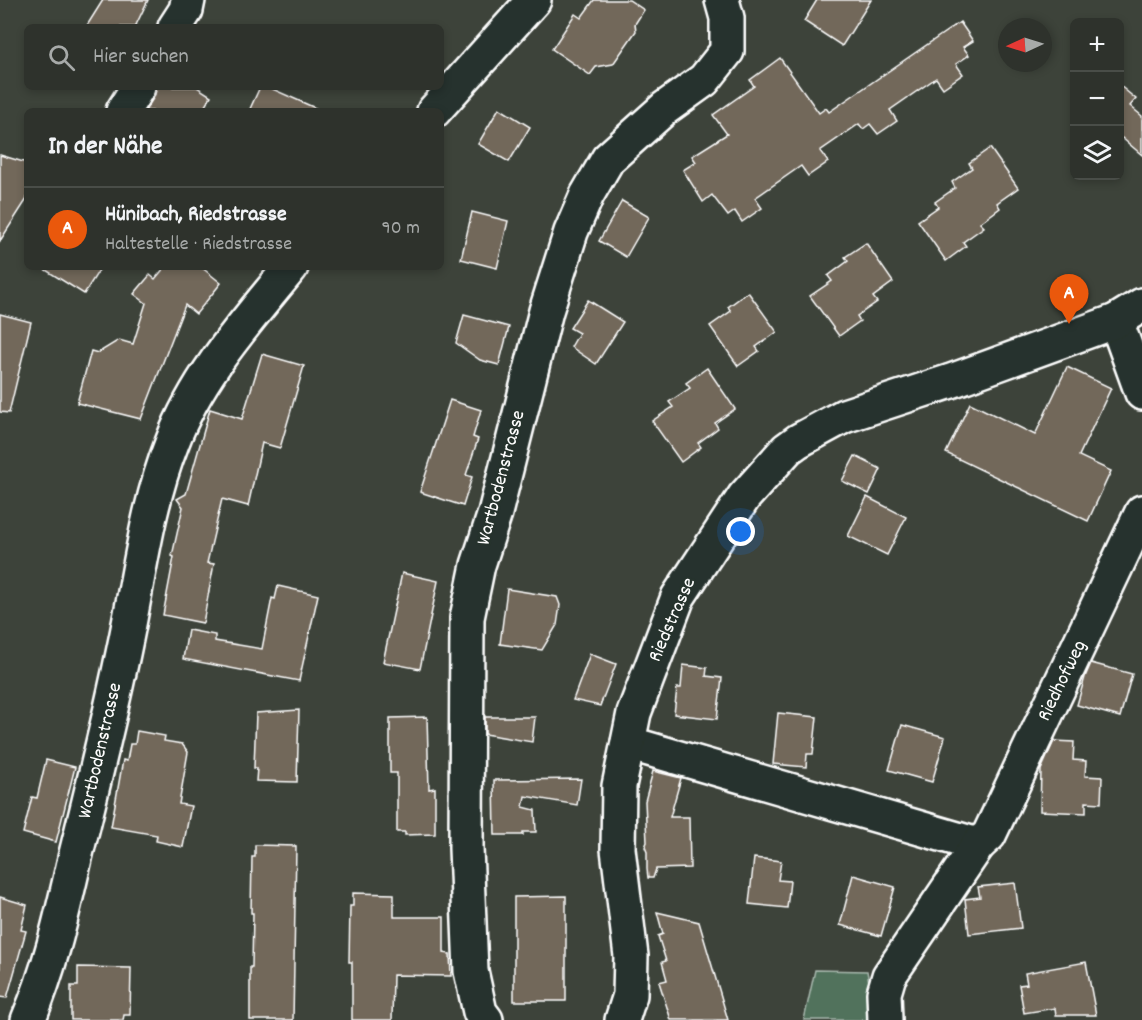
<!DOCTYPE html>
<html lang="de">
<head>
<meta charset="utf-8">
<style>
	body { margin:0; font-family:Dekko,sans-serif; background:#3a3e38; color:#f1f3f6 }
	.controls { position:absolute; right:18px; top:18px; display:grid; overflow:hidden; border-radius:9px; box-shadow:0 3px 9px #0003 }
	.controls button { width:54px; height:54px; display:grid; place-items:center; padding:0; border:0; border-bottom:2px solid #494d48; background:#2e322c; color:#f1f3f6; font:30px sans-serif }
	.compass { position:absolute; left:998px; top:18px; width:54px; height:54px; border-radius:50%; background:#2e322c; box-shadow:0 3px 9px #0003; rotate:266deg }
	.you { position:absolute; left:741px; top:532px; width:21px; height:21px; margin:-15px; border:4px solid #fff; border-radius:50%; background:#1a73e8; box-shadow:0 0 0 9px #1a73e833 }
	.badge { display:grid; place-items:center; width:39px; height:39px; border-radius:50%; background:#ea580c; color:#fff; font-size:20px; font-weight:700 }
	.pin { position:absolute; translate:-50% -50px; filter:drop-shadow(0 2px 3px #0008) }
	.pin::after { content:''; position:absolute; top:32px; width:21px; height:18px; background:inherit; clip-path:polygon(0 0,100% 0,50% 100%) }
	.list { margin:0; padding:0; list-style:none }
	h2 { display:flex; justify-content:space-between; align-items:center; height:78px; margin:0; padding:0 24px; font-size:26px }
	h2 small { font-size:20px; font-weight:400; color:#a7aaa9 }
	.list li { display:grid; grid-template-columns:39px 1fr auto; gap:18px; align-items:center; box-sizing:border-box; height:84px; padding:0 24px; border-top:2px solid #494d48 }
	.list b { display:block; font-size:22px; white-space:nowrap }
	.list p { margin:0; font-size:20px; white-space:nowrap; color:#a7aaa9 }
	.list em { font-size:20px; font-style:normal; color:#a7aaa9 }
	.icon { flex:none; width:33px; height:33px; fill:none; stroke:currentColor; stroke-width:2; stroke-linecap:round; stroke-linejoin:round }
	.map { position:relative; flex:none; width:1142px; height:1020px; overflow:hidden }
	.search { position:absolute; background:#2e322c; box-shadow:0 3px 9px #0003; left:24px; top:24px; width:420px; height:66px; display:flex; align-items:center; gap:15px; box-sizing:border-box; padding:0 21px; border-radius:9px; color:#a7aaa9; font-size:22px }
	.panel { position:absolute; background:#2e322c; box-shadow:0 3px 9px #0003; left:24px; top:108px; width:420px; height:162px; border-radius:9px }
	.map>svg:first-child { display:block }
	.green { fill:#51725c; stroke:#a8b8ae; stroke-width:1.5 }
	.building { fill:#72675a; stroke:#fff; stroke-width:1.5 }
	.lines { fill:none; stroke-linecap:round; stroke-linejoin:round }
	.minor-casing { stroke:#fff; stroke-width:38 }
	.minor { stroke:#26332d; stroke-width:33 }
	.labels { text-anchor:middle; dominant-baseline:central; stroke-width:4.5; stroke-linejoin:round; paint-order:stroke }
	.street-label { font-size:20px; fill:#fff; stroke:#26332d }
</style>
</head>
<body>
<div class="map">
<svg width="1142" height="1020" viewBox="0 0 1142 1020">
	<rect width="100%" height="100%" fill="#3d433a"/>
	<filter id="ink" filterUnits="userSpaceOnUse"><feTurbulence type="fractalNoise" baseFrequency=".0167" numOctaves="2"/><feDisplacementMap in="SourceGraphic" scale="12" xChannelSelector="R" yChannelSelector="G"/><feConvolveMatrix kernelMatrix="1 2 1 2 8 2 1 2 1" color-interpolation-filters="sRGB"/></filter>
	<g filter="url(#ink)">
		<!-- green -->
		<path class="green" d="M815,970L867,971L875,1020H804Z"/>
		<!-- building -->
		<g class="building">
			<path d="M103,0H148L135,27H86Z"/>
			<path d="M594,0H629L644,10L635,24L636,31L613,64L596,67L590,75L552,49L575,14L581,18Z"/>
			<path d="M817,0H871L842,46L804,21Z"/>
			<path d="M960,22L973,41L963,47L969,55L956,64L963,74L943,88L936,78L890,110L897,121L878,134L870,124L863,129L859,124L820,151L828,162L808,176L801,166L755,198L762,208L742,222L735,211L728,216L712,195L703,202L683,170L696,162L692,156L727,134L713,115L754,86L750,80L780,58L819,113L826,108L829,112Z"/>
			<path d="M1119,85L1136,99L1130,106L1142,116V155L1122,138L1119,141Z"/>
			<path d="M157,87H197L211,96L202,111H145L154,97Z"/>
			<path d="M260,87H268L322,111H249Z"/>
			<path d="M499,108L530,127L509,162L478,144Z"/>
			<path d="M990,148L1018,188L997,203L1000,208L980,223L984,227L963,242L966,246L946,261L918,221L938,207L935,202L955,188L952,182L972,168L969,163Z"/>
			<path d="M0,155L27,163V199L0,241Z"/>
			<path d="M622,201L649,217L626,257L599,241Z"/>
			<path d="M472,212L508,221L497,268L461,259Z"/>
			<path d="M866,243L893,282L873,297L877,302L857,316L860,321L839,336L810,296L832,281L828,276L848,261L845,257Z"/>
			<path d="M41,267H101L84,294Z"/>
			<path d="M165,267H201L221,283L196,314L185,305L141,419L77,403L91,351L98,353L119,340L133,344L146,303L134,294L150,275L155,279Z"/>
			<path d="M748,292L777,332L756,347L759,351L738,366L710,326L731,311L728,307Z"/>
			<path d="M588,300L623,322L596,364L571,347L579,333L570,328Z"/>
			<path d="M0,314L31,322L9,413L0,412Z"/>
			<path d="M464,315L509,327L499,365L480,360L456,343Z"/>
			<path d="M262,354L304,366L280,448L262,443L248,506L222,499L207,563L214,564L203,623L163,615L174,557L172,556L183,507L177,499L186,494L210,409L242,419Z"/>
			<path d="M1067,367L1111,388L1079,456L1111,471L1088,521L946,453L970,403L1035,435Z"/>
			<path d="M707,368L735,409L715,423L718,428L698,443L701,447L681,462L652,421L673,407L669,402L690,388L686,383Z"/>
			<path d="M450,400L481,410L473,437L478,439L466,475L472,477L463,506L420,492Z"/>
			<path d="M855,456L881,469L869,494L842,481Z"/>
			<path d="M867,497L906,517L887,555L848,536Z"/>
			<path d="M402,573L438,581L420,669L383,662Z"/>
			<path d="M278,586L318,595L299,681L183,659L188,630L215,635V641L262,649L272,598L275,599Z"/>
			<path d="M507,589L557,597L560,605L557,625L542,650L500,644Z"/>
			<path d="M590,654L616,664L600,706L573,700Z"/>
			<path d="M1091,663L1132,674L1120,717L1077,705L1085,677Z"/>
			<path d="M683,665L707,668L706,676L722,678L717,719L674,714L677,688H681Z"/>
			<path d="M299,710L297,782L256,781L257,768H254L256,713Z"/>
			<path d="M778,713L817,717L813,754H807L806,767L773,764Z"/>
			<path d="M427,717L429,789L435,788V834L405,835V832H397V773H390V718Z"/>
			<path d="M485,717H535L532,742L485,734Z"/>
			<path d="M902,725L945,737L932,782L889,770Z"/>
			<path d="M137,731L165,736L164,741L182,744L188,752L179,804L191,806L183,847L156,841L157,835L111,827L123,760L127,761L130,744H135Z"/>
			<path d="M1054,741L1074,742L1073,760L1086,761L1085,776L1102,777L1101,803L1086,802V813L1040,811L1041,770Z"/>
			<path d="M46,760L75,767L56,842L23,833L32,797L37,798Z"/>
			<path d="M653,771L681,778L670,817H689L690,868L656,869L653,878H648L647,869V852L645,847L647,842L645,801Z"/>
			<path d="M581,779L577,805L525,796L523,807L535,810L536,832H523V835H495L494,780Z"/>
			<path d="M255,845L296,846L293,1020H250V967H252L253,913H251L252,857H255Z"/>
			<path d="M754,858L781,861L778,880L790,881L787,908L749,904Z"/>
			<path d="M853,875L895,887L881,936L840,925Z"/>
			<path d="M1015,883L1021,928L969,934L965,899L980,897L978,887Z"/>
			<path d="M353,893L394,894V917H444V953L450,954L451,976L393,975L392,1020H352V962H349L350,906H353Z"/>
			<path d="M566,896V1001H514V897Z"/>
			<path d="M0,897L27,905L21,930L26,931L7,998L0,997Z"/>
			<path d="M657,912L699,922L728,1020H671L659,982L667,980L662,962L666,961L658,936L663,934Z"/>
			<path d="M1086,962L1096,1015H1056L1055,1008L1024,1013L1019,985L1027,984L1025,973Z"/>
			<path d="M78,967L131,968L130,1015H124L123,1020H71V986H78Z"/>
		</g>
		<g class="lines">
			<!-- minor casing -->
			<g class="minor-casing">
				<g id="minor">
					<path d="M175,27L186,10L188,0"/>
					<path d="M123,111L138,87"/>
					<path d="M434,111L534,0"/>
					<path d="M1116,321L1142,393"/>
					<path d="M628,743L978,845"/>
					<path d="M28,1020C51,967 63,910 76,854C95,778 114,701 129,624C141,563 149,501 172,443C197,376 247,321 291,267"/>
					<path d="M486,1020L480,1012L471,971L466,848L467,618L478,565L495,513L546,311L571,232L587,195L608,159L665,108L704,80L727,51V18L722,0"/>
					<path d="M622,1020L630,995L631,956L618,849L619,786L634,713L678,597L744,497L787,449L798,441L844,416L951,381L1116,321L1142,305"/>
					<path d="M885,1020L884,993L889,976L978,845L989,835L1142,512"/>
				</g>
			</g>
			<!-- minor -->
			<use href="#minor" class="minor"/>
		</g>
	</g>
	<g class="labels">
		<!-- street labels -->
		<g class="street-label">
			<text transform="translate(502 478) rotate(-75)">Wartbodenstrasse</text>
			<text transform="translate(673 620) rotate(-66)">Riedstrasse</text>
			<text transform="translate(1063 681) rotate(-64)">Riedhofweg</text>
			<text transform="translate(101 751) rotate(-77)">Wartbodenstrasse</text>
		</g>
	</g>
</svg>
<div class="controls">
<button>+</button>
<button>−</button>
<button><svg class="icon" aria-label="layers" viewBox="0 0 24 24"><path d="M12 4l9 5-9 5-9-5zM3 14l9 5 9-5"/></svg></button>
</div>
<svg class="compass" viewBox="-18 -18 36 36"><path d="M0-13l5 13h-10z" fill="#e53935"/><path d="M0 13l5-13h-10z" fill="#a7aaa9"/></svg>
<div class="you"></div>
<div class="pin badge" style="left:1069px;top:324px">A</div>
<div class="search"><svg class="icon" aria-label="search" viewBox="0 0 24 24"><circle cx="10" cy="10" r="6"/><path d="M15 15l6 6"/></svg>Hier suchen</div>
<section class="panel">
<h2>In der Nähe<small></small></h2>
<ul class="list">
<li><span class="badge">A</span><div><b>Hünibach, Riedstrasse</b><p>Haltestelle · Riedstrasse</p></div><em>90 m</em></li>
</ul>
</section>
</div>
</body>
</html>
